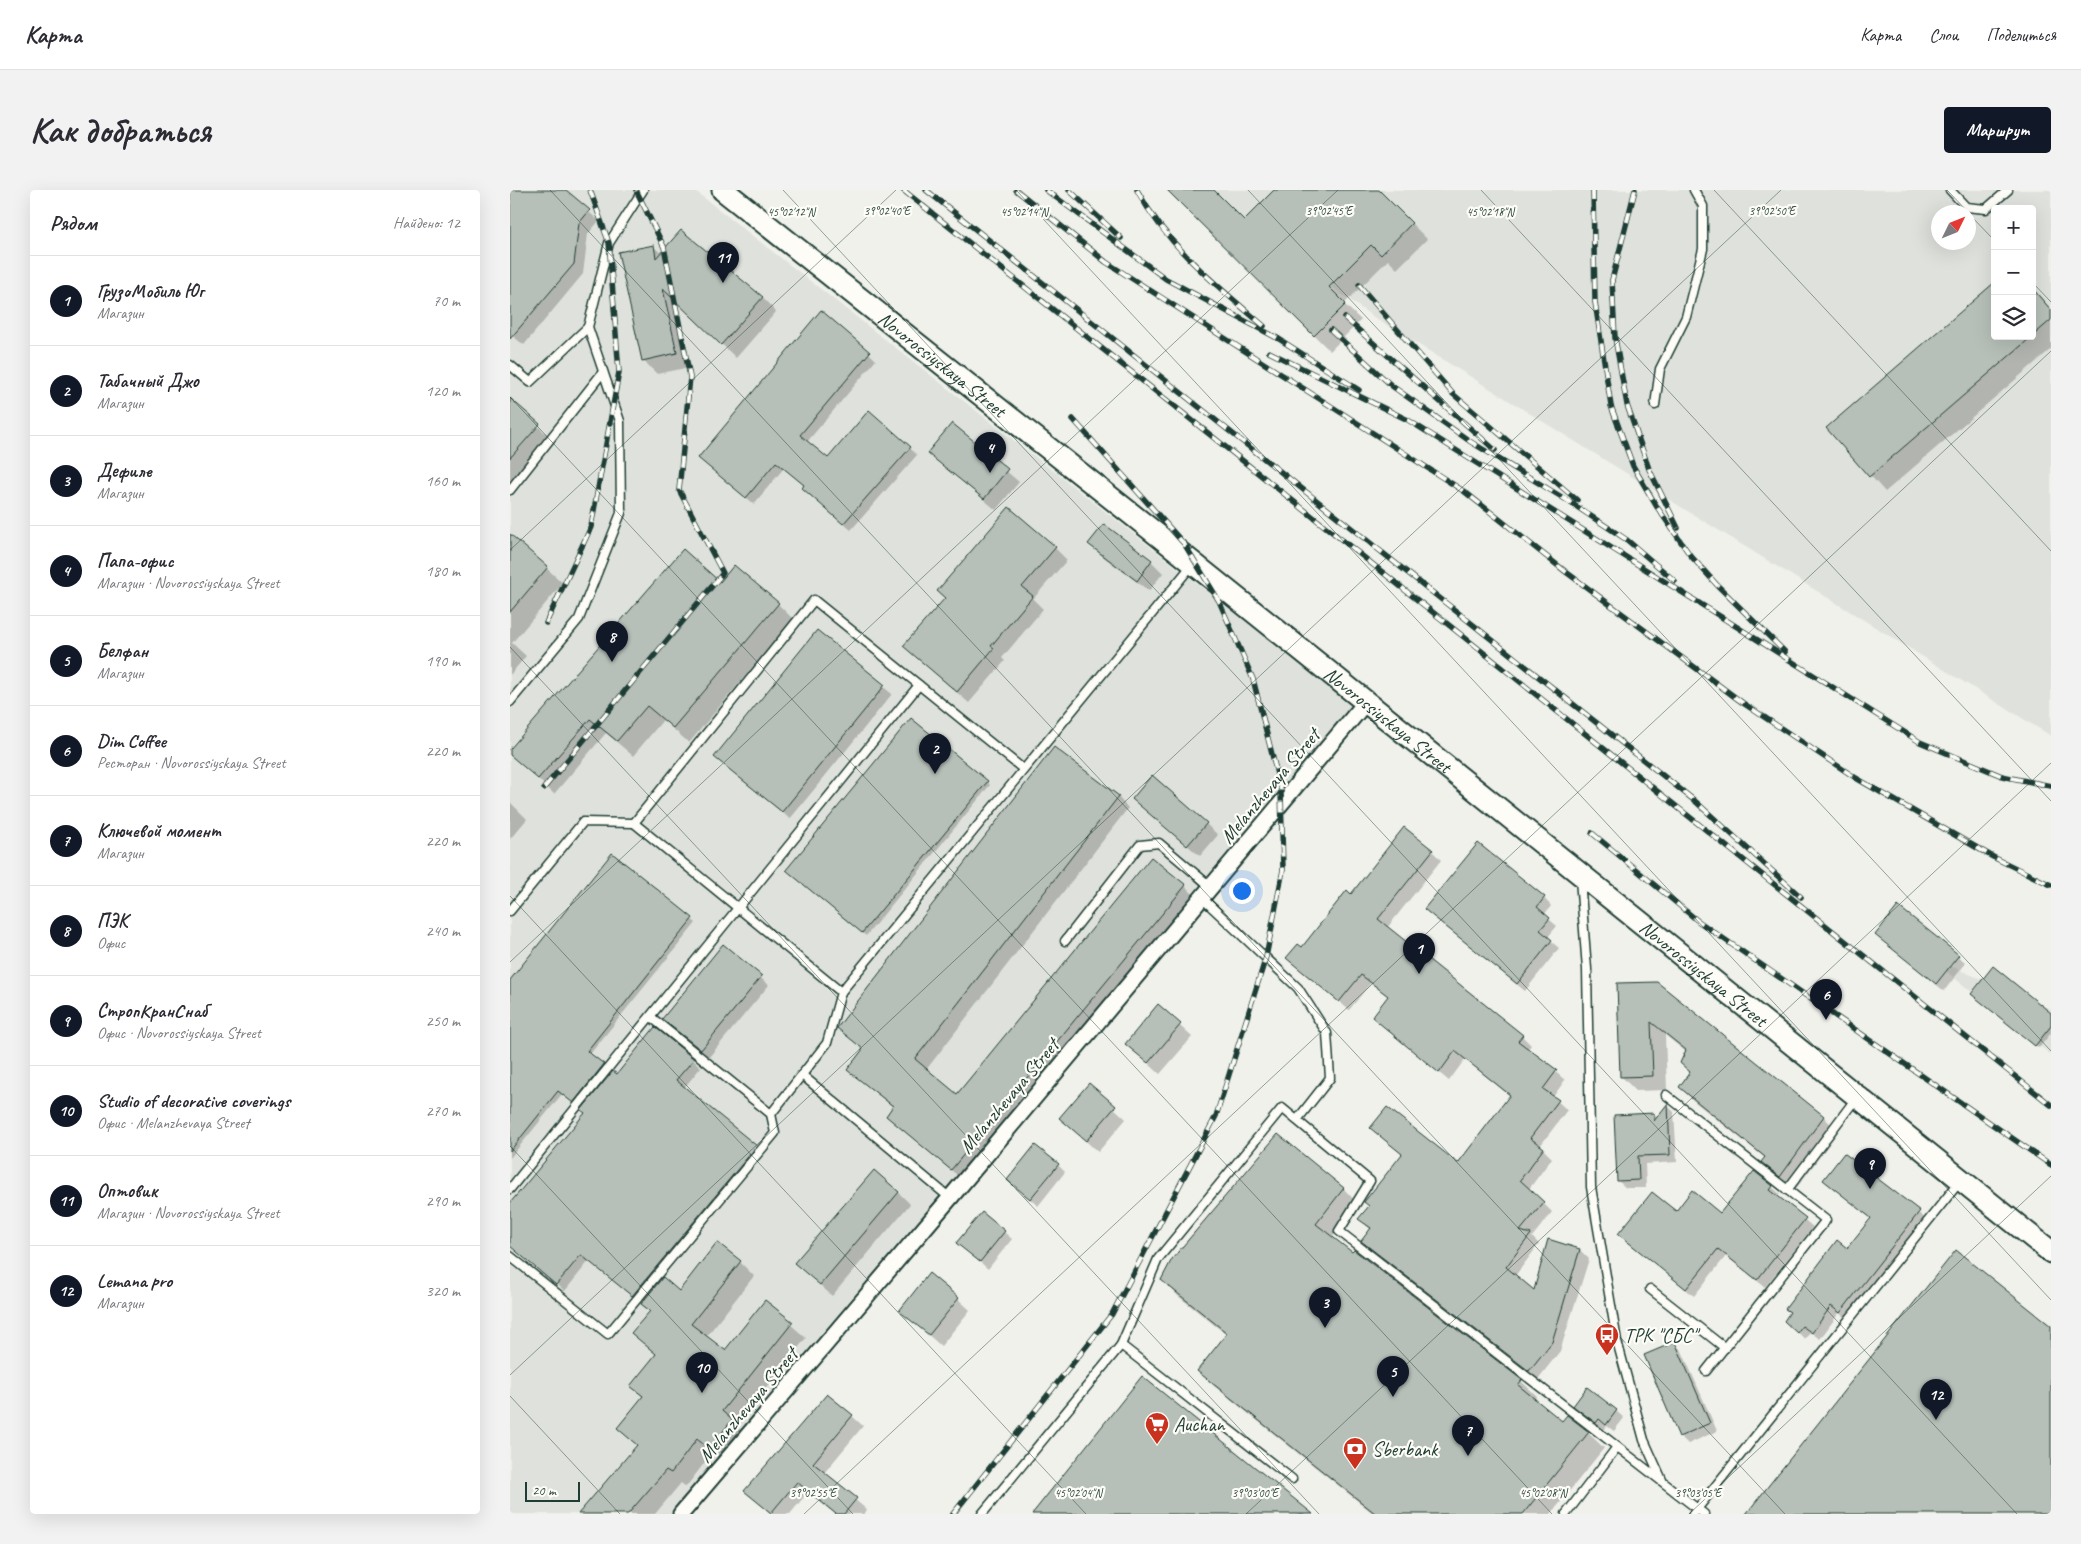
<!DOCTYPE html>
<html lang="ru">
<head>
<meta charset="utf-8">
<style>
	body { margin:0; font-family:Caveat,sans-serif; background:#f2f2f3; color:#2b2b33 }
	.controls { position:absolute; right:15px; top:15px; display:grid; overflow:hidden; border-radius:5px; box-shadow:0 5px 20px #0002 }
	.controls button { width:45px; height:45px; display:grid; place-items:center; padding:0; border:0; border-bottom:1px solid #e1e1e2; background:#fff; color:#2b2b33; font:25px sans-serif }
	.compass { position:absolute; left:1421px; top:15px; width:45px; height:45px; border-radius:50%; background:#fff; box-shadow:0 5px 20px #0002; rotate:47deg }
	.scale { position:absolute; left:15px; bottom:12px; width:55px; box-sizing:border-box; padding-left:5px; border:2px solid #1f3d34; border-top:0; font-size:14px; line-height:18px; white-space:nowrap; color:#1f3d34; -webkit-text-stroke:4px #fdfcf7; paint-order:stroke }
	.you { position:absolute; left:731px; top:700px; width:18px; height:18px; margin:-12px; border:4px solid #fff; border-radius:50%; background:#1a73e8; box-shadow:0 0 0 8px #1a73e833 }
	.badge { display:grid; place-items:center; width:32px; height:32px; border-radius:50%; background:#111827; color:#fff; font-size:16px; font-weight:700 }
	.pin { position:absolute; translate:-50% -41px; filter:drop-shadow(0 1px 2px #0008) }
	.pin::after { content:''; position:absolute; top:26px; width:18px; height:15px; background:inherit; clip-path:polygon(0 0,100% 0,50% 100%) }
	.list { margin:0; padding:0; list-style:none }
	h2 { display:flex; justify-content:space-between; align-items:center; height:65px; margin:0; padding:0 20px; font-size:21px }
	h2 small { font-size:16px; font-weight:400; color:#7c7c81 }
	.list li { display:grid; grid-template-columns:32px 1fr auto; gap:15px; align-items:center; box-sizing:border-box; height:90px; padding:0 20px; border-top:1px solid #e1e1e2 }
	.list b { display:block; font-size:19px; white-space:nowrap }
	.list p { margin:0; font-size:16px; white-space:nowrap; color:#7c7c81 }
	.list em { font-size:16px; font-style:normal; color:#7c7c81 }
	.icon { flex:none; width:28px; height:28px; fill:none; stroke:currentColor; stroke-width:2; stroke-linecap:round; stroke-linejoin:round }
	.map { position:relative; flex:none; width:1541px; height:1324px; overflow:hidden; border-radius:5px }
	header { display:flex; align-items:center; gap:30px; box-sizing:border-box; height:70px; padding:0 25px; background:#fff; border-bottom:1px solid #e1e1e2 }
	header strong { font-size:24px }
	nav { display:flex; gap:28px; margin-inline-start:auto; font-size:18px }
	.intro { display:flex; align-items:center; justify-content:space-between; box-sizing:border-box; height:120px; padding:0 30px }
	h1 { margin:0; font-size:35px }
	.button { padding:12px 22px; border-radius:5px; background:#111827; color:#fff; font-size:18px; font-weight:700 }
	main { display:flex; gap:30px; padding:0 30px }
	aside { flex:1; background:#fff; border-radius:5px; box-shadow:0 5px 20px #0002 }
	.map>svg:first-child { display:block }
	.built { fill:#dfe2dc; fill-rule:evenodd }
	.shadow { fill:#0003 }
	.building { fill:#b6bfb8; stroke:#1f3d34 }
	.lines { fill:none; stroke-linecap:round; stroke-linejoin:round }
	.lane-casing { stroke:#1f3d34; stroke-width:11 }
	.street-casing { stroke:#1f3d34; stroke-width:19 }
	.secondary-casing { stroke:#1f3d34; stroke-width:25 }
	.lane { stroke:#fdfcf7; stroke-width:8 }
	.street { stroke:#fdfcf7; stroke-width:15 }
	.secondary { stroke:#fdfcf7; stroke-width:21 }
	.rail-casing { stroke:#1f3d34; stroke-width:5.5 }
	.rail { stroke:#fdfcf7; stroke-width:4; stroke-dasharray:11; stroke-linecap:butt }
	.ticks { fill:none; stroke:#1f3d34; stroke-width:1; stroke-opacity:0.45 }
	.labels { text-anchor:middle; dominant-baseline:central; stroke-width:4.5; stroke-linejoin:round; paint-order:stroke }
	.street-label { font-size:20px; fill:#1f3d34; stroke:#fdfcf7 }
	.poi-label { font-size:20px; fill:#1f3d34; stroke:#fdfcf7; text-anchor:start }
	.ticks-label { font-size:12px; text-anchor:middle; fill:#1f3d34; stroke:#fdfcf7; stroke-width:4.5; stroke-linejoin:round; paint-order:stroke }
</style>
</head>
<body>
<header>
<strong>Карта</strong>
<nav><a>Карта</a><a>Слои</a><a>Поделиться</a></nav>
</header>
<div class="intro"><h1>Как добраться</h1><a class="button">Маршрут</a></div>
<main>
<aside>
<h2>Рядом<small>Найдено: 12</small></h2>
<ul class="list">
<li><span class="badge">1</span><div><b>ГрузоМобиль Юг</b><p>Магазин</p></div><em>70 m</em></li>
<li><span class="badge">2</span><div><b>Табачный Джо</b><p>Магазин</p></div><em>120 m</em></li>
<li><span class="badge">3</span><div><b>Дефиле</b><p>Магазин</p></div><em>160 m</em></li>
<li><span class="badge">4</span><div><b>Папа-офис</b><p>Магазин · Novorossiyskaya Street</p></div><em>180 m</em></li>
<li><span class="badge">5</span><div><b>Белфан</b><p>Магазин</p></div><em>190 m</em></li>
<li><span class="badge">6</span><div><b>Dim Coffee</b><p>Ресторан · Novorossiyskaya Street</p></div><em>220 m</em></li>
<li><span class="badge">7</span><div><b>Ключевой момент</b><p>Магазин</p></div><em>220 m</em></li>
<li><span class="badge">8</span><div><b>ПЭК</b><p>Офис</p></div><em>240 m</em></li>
<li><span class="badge">9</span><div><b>СтропКранСнаб</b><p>Офис · Novorossiyskaya Street</p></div><em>250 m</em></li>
<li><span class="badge">10</span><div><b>Studio of decorative coverings</b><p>Офис · Melanzhevaya Street</p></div><em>270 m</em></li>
<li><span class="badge">11</span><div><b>Оптовик</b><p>Магазин · Novorossiyskaya Street</p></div><em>290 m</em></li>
<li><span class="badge">12</span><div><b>Lemana pro</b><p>Магазин</p></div><em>320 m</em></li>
</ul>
</aside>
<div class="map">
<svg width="1541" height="1324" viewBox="0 0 1541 1324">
	<rect width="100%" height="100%" fill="#f0f1eb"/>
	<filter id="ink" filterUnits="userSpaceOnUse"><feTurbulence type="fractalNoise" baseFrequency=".02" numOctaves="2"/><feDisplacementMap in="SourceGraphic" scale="10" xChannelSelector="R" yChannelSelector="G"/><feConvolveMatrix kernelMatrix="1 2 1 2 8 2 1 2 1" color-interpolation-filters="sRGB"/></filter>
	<g filter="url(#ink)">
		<!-- built -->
		<g class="built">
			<path d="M0,0H184L844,516L163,1324H0Z"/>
			<path d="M687,0H1541V546L859,124ZM1485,19H1522V146H1485ZM1428,22H1458V52H1428Z"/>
			<path d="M1417,766L1541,819V865Z"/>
		</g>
		<!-- shadow -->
		<g class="shadow">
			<path d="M0,0H54L89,31L78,44L73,84L14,155L0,144Z"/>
			<path d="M658,0H702L734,32L766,0H868L917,49L887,79L878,70L834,114L851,130L820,161Z"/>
			<path d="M172,42L253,108L266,122L226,168L166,110L180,177L147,184L133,170L143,56L152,64Z"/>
			<path d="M1522,97L1541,119V159L1375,302L1318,238L1485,146H1522Z"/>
			<path d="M359,163L366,170L297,252L318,270L400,258L407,265L341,340L300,305L295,296L274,278L244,314L197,274Z"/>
			<path d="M0,210L44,251L0,302Z"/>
			<path d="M442,235L509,292L486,320L419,263Z"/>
			<path d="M594,335L641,371L653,383L639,401L591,365L580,354Z"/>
			<path d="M0,346L53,393L2,453L16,466L0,485Z"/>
			<path d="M545,358L557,370L523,409L533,419L492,468L495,471L459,513L406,467Z"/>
			<path d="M211,394L268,414L283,429L179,553L153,530L123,566L96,543L44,604L0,563V560Z"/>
			<path d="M307,442L382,504L280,629L214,574Z"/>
			<path d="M477,592L480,595L356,746L281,683Z"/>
			<path d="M608,607L618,618L416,880L447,905L675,696L685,706L453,990L388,936L377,926L384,918L339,880L354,860L329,838Z"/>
			<path d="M0,612L17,629L0,649Z"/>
			<path d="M635,620L696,634L708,645L690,666Z"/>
			<path d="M922,661L931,670L877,738L1012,846L1021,855L1018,859L1055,890L1043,907L1057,920L1030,956L1042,968L1019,999L1042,1022L1022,1047L1029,1054L1005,1086L1025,1103L1070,1060L1079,1069L1050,1161L1028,1189L862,1060L853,1051L861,1040L850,1029L893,965L862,938L948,975L1000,906L955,869L939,891L873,836L879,807L861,793L839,820L778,768L792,759L841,706Z"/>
			<path d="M102,665L186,733L80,864L97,878L67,915L52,904L0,968V792Z"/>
			<path d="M1034,708L1041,716L1034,725L1047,736L1037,748L1049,758L1015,801L924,727Z"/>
			<path d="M1367,745L1448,766L1456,773L1434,801Z"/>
			<path d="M213,756L259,795L199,867L161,836Z"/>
			<path d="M1147,793L1314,927L1328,942L1285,1000L1252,972L1255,968L1185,912L1170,897L1181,883L1176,862L1155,845L1157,900L1126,901L1111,886Z"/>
			<path d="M1466,807L1541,824V843L1529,858Z"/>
			<path d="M648,816L682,847L650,884L616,853Z"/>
			<path d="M183,870L191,877L174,898L253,965L151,1087L169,1102L230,1072L244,1086L196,1147L215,1162L255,1112L296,1148L226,1236L236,1245L214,1272L202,1263L176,1297L171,1293L145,1324H70L128,1256L109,1238L134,1208L122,1196L147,1165L123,1143L141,1122L79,1071L55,1101L0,1056V1015L107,885Z"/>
			<path d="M579,895L616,929L588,962L550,928Z"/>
			<path d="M1157,915L1164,922L1167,972L1135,974L1136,998H1116L1108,991L1144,924L1148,928Z"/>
			<path d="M768,946L834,999L849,1015L822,1048L1011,1191L1027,1206L1024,1210L1052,1233L1078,1243L1094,1258L1041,1324H864L704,1196L688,1181L717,1145L668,1106L653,1090Z"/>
			<path d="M1335,964L1417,1030L1338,1130L1329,1123L1310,1149L1300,1142L1295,1149L1283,1138L1337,1060L1362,1029L1315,990Z"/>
			<path d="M548,975L555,982L528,1016L498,990Z"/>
			<path d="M1262,997L1270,1004L1267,1007L1303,1037L1255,1097L1216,1066L1184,1106L1109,1044L1166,1023L1210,1024Z"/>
			<path d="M388,1002L400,1014L322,1106L286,1073Z"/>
			<path d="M472,1023L502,1049L478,1079L448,1053Z"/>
			<path d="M448,1109L460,1120L431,1156L391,1121Z"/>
			<path d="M1164,1153L1172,1161L1207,1241L1178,1254L1170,1246Z"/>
			<path d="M1106,1221L1114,1228L1104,1241L1097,1236L1094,1240L1073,1223Z"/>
			<path d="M342,1226L353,1236L314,1283L357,1320L354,1324H325L298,1302L280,1324H261L236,1301Z"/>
		</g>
		<!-- building -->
		<g class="building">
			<path d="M0,0H56L80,20L69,33L64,74L0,149Z"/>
			<path d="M657,0H704L734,30L764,0H869L902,33L871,65L861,55L819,97L836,114L804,146Z"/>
			<path d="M171,40L253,107L211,155L153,99L167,163L132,171L108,62L144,55L146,68Z"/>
			<path d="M1485,92V146H1522V98L1541,120V130L1359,287L1316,238Z"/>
			<path d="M311,120L360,162L290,245L318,268L359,220L401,257L333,334L292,298L294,295L266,272L236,308L188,268Z"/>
			<path d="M0,208L30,234L0,268Z"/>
			<path d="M442,233L498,279L474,309L417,263Z"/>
			<path d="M499,317L546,357L512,397L523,406L481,456L484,458L447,502L393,456L435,408L427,401Z"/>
			<path d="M594,334L642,370L627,391L578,354Z"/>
			<path d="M0,344L38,377L0,422Z"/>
			<path d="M173,359L210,392L224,375L269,413L163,538L137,516L107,551L80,529L28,589L0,565V559Z"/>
			<path d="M307,440L375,495L272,622L204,567Z"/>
			<path d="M401,528L478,591L352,743L276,680Z"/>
			<path d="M544,557L609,606L405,869L447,904L641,667L676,695L441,980L376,926L383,916L337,880L353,859L327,838Z"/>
			<path d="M642,585L697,633L677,656L622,609Z"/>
			<path d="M894,637L923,660L868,729L1013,845L1008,851L1047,880L1033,899L1049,910L1020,948L1034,958L1010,990L1034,1012L1010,1041L1021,1044L996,1077L1024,1100L1038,1049L1070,1059L1042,1152L1019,1181L851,1051L861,1038L848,1029L859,1016L854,1012L892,964L860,938L877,917L948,973L1000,905L945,861L929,883L862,827L878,806L851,785L829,812L776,768L788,754L792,757L837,700L841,704Z"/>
			<path d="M968,653L1035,707L1027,717L1040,728L1030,740L1042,750L1007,794L914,719Z"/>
			<path d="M102,663L183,728L77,861L94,874L63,913L48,901L0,961V790Z"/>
			<path d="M1388,716L1449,765L1426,794L1365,745Z"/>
			<path d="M213,754L252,786L191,860L152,829Z"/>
			<path d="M1483,776L1541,823V836L1525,856L1461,804Z"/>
			<path d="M1147,792L1314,926L1270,987L1251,972L1255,967L1169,897L1180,882L1170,873L1176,860L1141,832L1143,886L1110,887L1107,793Z"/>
			<path d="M648,814L671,834L638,873L615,854Z"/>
			<path d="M145,837L184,869L166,890L247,956L122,1106L71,1065L46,1095L0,1056V1013L75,923L71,920L103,881L107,884Z"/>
			<path d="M579,893L606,916L576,951L549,928Z"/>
			<path d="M1158,913L1160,965L1128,966L1129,990L1107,991L1104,925L1144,923V931Z"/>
			<path d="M768,944L834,998L806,1034L842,1062L844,1060L1012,1190L1008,1195L1052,1231L1057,1225L1079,1242L1013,1324H866L687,1181L717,1143L651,1090L662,1069Z"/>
			<path d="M525,955L549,974L520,1009L497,990Z"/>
			<path d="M1334,963L1410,1021L1330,1123L1321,1116L1302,1143L1292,1136L1287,1143L1274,1131L1280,1122L1275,1119L1327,1050L1337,1058L1361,1028L1313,990Z"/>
			<path d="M364,980L389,1002L310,1095L284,1073Z"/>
			<path d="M1244,981L1263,996L1260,1000L1296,1028L1247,1090L1208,1059L1176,1099L1108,1044L1142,1002L1166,1021L1182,1000L1210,1023Z"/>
			<path d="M472,1022L495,1041L470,1072L446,1053Z"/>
			<path d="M207,1052L231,1071L181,1134L215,1160L255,1110L283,1132L212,1221L222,1230L199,1259L187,1249L161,1283L156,1280L118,1324H68L127,1255L107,1238L133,1206L120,1196L146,1164L121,1143L140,1121L131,1114L153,1087L169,1101Z"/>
			<path d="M1446,1060L1541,1136V1324H1236Z"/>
			<path d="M419,1083L449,1108L419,1145L389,1121Z"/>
			<path d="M1165,1152L1200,1233L1169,1247L1134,1165Z"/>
			<path d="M632,1186L803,1324H522Z"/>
			<path d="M1077,1197L1107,1220L1096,1235L1089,1229L1086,1233L1063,1216Z"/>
			<path d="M317,1204L343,1225L303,1273L347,1308L334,1324H326L287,1292L261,1323L234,1301Z"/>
		</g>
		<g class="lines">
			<!-- lane casing -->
			<g class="lane-casing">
				<g id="lane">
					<path d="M1440,0L1456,17L1476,19L1498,0"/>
					<path d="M0,175L20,192L78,137"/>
					<path d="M1145,215L1150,179L1176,127L1193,59V16L1184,0"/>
					<path d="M0,300L93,182"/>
					<path d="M0,512L69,429L111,323L110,231L78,137L99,53L133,0"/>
					<path d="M124,633L331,802L682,375"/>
					<path d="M1070,689L1077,779L1081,997L1107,1151L1134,1250L1152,1290"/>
					<path d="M692,708L788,798L817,843L820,888L787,930"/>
					<path d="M0,721L73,632L124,633L304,410L513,579"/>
					<path d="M555,751L630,655L649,653L701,697"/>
					<path d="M141,827L261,924L317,853L331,802"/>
					<path d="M292,885L440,1008"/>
					<path d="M1156,905L1316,1030L1196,1181"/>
					<path d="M0,999L409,495"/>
					<path d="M1277,1000L1347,907"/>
					<path d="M0,1066L98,1144L265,943L261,924"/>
					<path d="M1140,1099L1215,1158"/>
					<path d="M611,1155L782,1289"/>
					<path d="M472,1324L611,1155L648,1069L772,918L860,991L829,1041L1194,1324"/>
					<path d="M1056,1324L1107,1257"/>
					<path d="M1183,1324L1451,990"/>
				</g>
			</g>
			<!-- street casing -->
			<g class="street-casing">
				<path id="street" d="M171,1324L440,1008L856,512"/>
			</g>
			<!-- secondary casing -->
			<g class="secondary-casing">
				<g id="secondary">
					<path id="s1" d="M213,0L683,373L1541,1062"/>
				</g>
			</g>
			<!-- lane -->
			<use href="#lane" class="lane"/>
			<!-- street -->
			<use href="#street" class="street"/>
			<!-- secondary -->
			<use href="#secondary" class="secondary"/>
			<!-- rail casing -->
			<g class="rail-casing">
				<g id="rail">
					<path d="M393,0L1541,915"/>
					<path d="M416,0L1185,611L1291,707"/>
					<path d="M506,0L596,72L955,302L1056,382L1233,513L1346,588L1483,667L1541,695"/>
					<path d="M536,0L656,89L769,149L849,200"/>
					<path d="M559,0L611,48"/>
					<path d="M627,0C658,57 705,94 754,136"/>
					<path d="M1083,0L1085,112L1101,216L1123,276L1147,317L1180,365L1207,395L1275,462"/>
					<path d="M1125,0L1102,90L1105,148L1117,215L1139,279L1168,338"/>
					<path d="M849,95L943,204L1067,310"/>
					<path d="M835,128L985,260"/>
					<path d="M821,140L882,196L961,252L1055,309L1117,350L1165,391"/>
					<path d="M759,162L898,230L1410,552L1492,586L1541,596"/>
					<path d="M36,433L81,337L109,182L99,53L80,0"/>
					<path d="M34,598L213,383L169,300L180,187L154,57L126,0"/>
					<path d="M1082,643L1188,731L1541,975"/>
					<path d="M443,1324L602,1124L706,926L756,767L773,680L771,600L743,489L709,411L675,355L563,229"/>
				</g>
			</g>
			<!-- rail -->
			<use href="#rail" class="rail"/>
		</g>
	</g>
	<!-- ticks -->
	<path class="ticks" d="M40,0L1275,1324M273,0L1507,1324M506,0L1541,1110M738,0L1541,861M971,0L1541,611M1204,0L1541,361M1437,0L1458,22M1458,23L1485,51M1522,92L1541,112M0,207L1042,1324M0,360L386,0M0,457L809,1324M0,706L576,1324M0,772L828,0M0,956L343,1324M0,1185L1271,0M0,1206L110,1324M294,1324L1541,161M736,1324L1541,573M1179,1324L1541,986"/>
	<!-- icons -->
	<defs>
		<g id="bus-pin" transform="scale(1.25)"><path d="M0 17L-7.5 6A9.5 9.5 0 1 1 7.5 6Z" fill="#c8321e" stroke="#fdfcf7"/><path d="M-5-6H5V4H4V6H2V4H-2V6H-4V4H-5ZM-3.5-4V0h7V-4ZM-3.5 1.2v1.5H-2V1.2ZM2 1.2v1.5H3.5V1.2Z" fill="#fff"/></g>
		<g id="supermarket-pin" transform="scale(1.25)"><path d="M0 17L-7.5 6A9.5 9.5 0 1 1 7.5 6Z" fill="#c8321e" stroke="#fdfcf7"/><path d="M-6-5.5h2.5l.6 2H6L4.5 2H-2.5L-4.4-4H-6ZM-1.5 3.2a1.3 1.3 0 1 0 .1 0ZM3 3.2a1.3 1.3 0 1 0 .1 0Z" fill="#fff"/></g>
		<g id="bank-pin" transform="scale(1.25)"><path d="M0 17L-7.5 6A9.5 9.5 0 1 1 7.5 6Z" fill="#c8321e" stroke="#fdfcf7"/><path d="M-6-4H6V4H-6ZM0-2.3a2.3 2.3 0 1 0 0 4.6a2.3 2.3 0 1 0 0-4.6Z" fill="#fff"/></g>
	</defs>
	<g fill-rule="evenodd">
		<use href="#bus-pin" x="1097" y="1145"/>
		<use href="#supermarket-pin" x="647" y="1234"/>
		<use href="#bank-pin" x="845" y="1259"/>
	</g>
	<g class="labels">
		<!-- street labels -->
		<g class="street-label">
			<text stroke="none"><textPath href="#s1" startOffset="280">Novorossiyskaya Street</textPath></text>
			<text stroke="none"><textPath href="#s1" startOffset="850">Novorossiyskaya Street</textPath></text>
			<text transform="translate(760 596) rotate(-50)">Melanzhevaya Street</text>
			<text stroke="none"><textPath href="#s1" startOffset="1255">Novorossiyskaya Street</textPath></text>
			<text transform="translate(499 906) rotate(-50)">Melanzhevaya Street</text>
			<text transform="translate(238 1215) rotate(-50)">Melanzhevaya Street</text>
		</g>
		<!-- poi labels -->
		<g class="poi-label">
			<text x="1114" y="1145">ТРК "СБС"</text>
			<text x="664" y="1234">Auchan</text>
			<text x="862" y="1259">Sberbank</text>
		</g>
	</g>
	<g class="ticks-label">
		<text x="377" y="25">39°02'40"E</text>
		<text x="819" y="25">39°02'45"E</text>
		<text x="1262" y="25">39°02'50"E</text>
		<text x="281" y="26">45°02'12"N</text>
		<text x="514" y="26">45°02'14"N</text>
		<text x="980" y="26">45°02'18"N</text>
		<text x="568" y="1307">45°02'04"N</text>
		<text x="1033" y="1307">45°02'08"N</text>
		<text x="303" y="1307">39°02'55"E</text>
		<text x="745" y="1307">39°03'00"E</text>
		<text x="1188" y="1307">39°03'05"E</text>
	</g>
</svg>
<div class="controls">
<button>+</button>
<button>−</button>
<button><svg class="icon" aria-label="layers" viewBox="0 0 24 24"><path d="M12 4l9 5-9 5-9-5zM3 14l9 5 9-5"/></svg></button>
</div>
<svg class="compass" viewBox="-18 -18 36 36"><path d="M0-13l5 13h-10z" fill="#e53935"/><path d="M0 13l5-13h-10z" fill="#7c7c81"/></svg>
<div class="scale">20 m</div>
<div class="you"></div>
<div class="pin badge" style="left:909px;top:784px">1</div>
<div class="pin badge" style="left:425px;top:584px">2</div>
<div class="pin badge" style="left:815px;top:1138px">3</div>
<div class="pin badge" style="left:480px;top:283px">4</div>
<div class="pin badge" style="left:883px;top:1207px">5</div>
<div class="pin badge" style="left:1316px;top:830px">6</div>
<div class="pin badge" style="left:958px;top:1266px">7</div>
<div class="pin badge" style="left:102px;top:472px">8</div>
<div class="pin badge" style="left:1360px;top:999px">9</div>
<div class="pin badge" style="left:192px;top:1203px">10</div>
<div class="pin badge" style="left:213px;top:93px">11</div>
<div class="pin badge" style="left:1426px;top:1230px">12</div>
</div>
</main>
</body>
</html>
